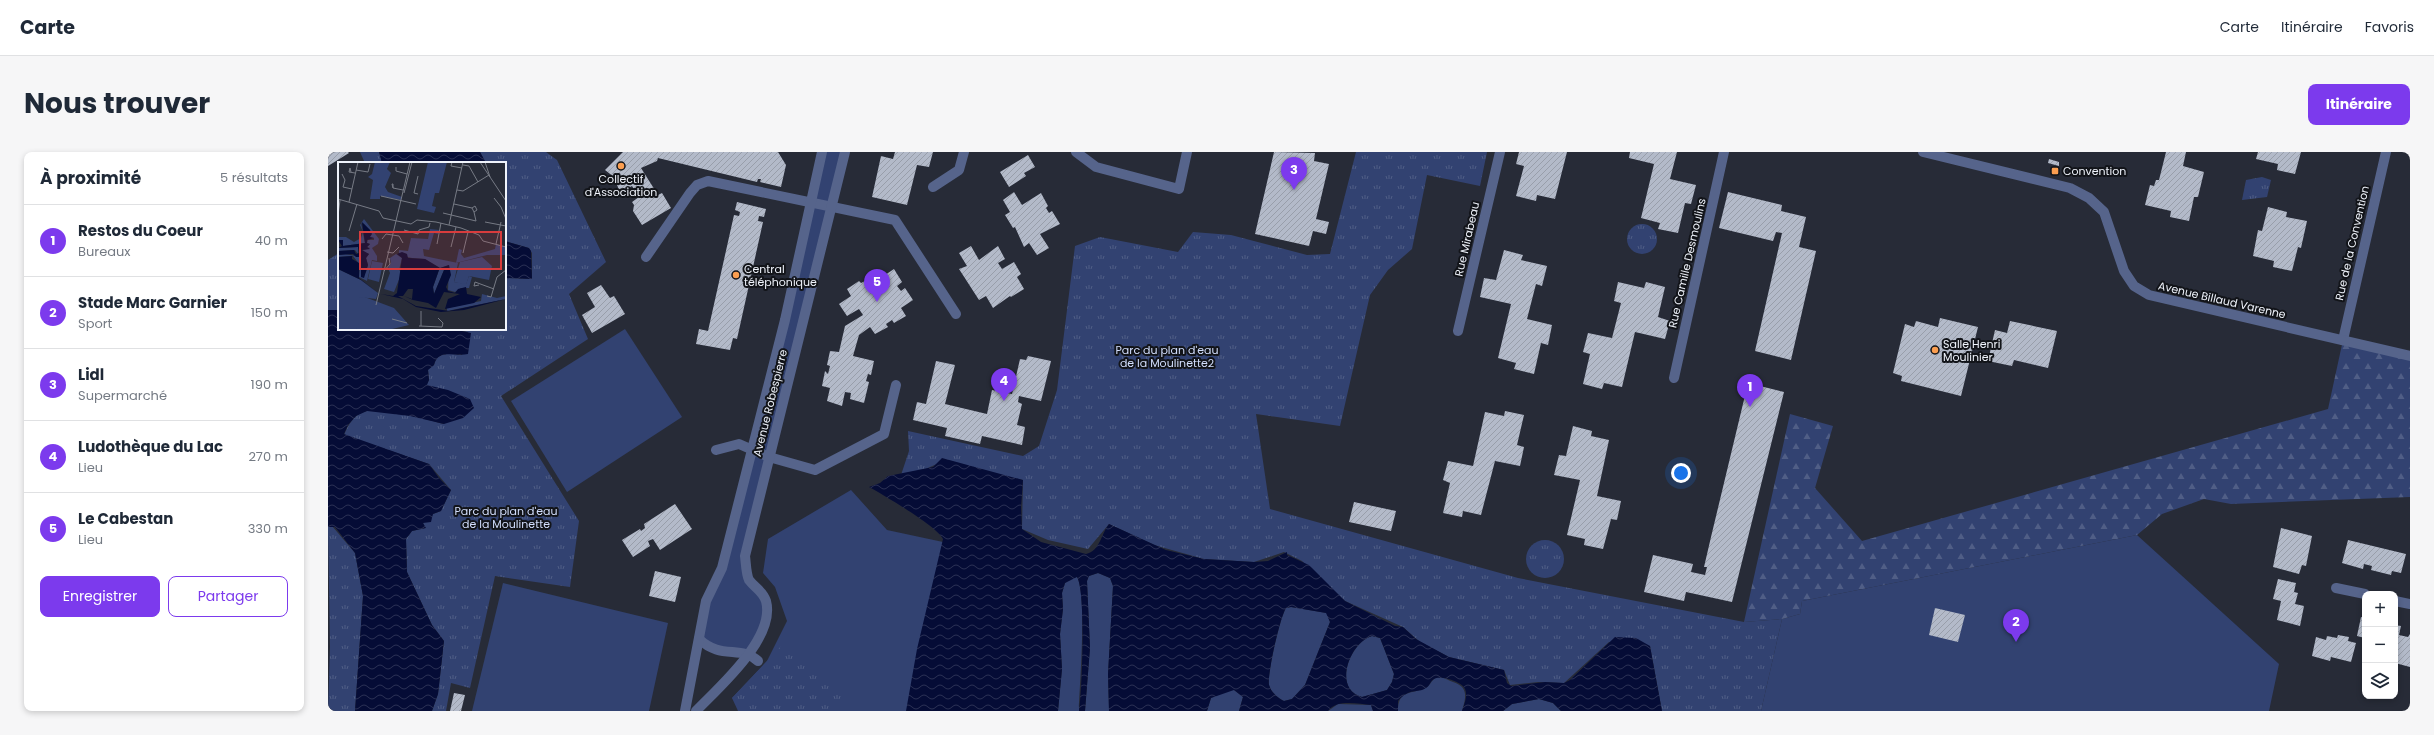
<!DOCTYPE html>
<html lang="fr">
<head>
<meta charset="utf-8">
<style>
	body { margin:0; font-family:Poppins,sans-serif; background:#f6f6f7; color:#1f2937 }
	.controls { position:absolute; right:12px; bottom:12px; display:grid; overflow:hidden; border-radius:8px; box-shadow:0 2px 6px #0003 }
	.controls button { width:36px; height:36px; display:grid; place-items:center; padding:0; border:0; border-bottom:1px solid #e0e1e3; background:#fff; color:#1f2937; font:20px sans-serif }
	.you { position:absolute; left:1353px; top:321px; width:14px; height:14px; margin:-10px; border:3px solid #fff; border-radius:50%; background:#1a73e8; box-shadow:0 0 0 6px #1a73e833 }
	.badge { display:grid; place-items:center; width:26px; height:26px; border-radius:50%; background:#7c3aed; color:#fff; font-size:13px; font-weight:700 }
	.pin { position:absolute; translate:-50% -33px; filter:drop-shadow(0 1px 2px #0008) }
	.pin::after { content:''; position:absolute; top:21px; width:14px; height:12px; background:inherit; clip-path:polygon(0 0,100% 0,50% 100%) }
	.list { margin:0; padding:0; list-style:none }
	h2 { display:flex; justify-content:space-between; align-items:center; height:52px; margin:0; padding:0 16px; font-size:17px }
	h2 small { font-size:13px; font-weight:400; color:#747a83 }
	.list li { display:grid; grid-template-columns:26px 1fr auto; gap:12px; align-items:center; box-sizing:border-box; height:72px; padding:0 16px; border-top:1px solid #e0e1e3 }
	.list b { display:block; font-size:15px; white-space:nowrap }
	.list p { margin:0; font-size:13px; white-space:nowrap; color:#747a83 }
	.list em { font-size:13px; font-style:normal; color:#747a83 }
	.actions { display:flex; gap:8px; padding:12px 16px }
	.actions a { flex:1; padding:9px 0; border:1px solid #7c3aed; border-radius:8px; text-align:center; font-size:14px; color:#7c3aed }
	.actions .main { background:#7c3aed; color:#fff }
	.icon { flex:none; width:22px; height:22px; fill:none; stroke:currentColor; stroke-width:2; stroke-linecap:round; stroke-linejoin:round }
	.map { position:relative; flex:none; width:2082px; height:559px; overflow:hidden; border-radius:8px }
	header { display:flex; align-items:center; gap:24px; box-sizing:border-box; height:56px; padding:0 20px; background:#fff; border-bottom:1px solid #e0e1e3 }
	header strong { font-size:19px }
	nav { display:flex; gap:22px; margin-inline-start:auto; font-size:14px }
	.intro { display:flex; align-items:center; justify-content:space-between; box-sizing:border-box; height:96px; padding:0 24px }
	h1 { margin:0; font-size:28px }
	.button { padding:10px 18px; border-radius:8px; background:#7c3aed; color:#fff; font-size:14px; font-weight:700 }
	main { display:flex; gap:24px; padding:0 24px }
	aside { flex:1; background:#fff; border-radius:8px; box-shadow:0 2px 6px #0003 }
	.map>svg:first-child { display:block }
	.green { fill:#324271 }
	.forest { fill:url(#forest-firs) }
	.park { fill:url(#park-tufts) }
	.water { fill:url(#water-waves); fill-rule:evenodd }
	.building { fill:url(#building-hatch) }
	.lines { fill:none; stroke-linecap:round; stroke-linejoin:round }
	.minor { stroke:#56648b; stroke-width:10 }
	.tertiary { stroke:#56648b; stroke-width:10 }
	.poi-dot { fill:#fb9e50; stroke:#121419; stroke-width:1.5 }
	.labels { text-anchor:middle; dominant-baseline:central; stroke-width:4; stroke-linejoin:round; paint-order:stroke }
	.poi-label { font-size:11px; fill:#eff3fb; stroke:#121419; text-anchor:start }
	.street-label { font-size:11px; fill:#eff3fb; stroke:#121419 }
	.park-label { font-size:11px; fill:#d2defd; stroke:#121419 }
	.inset-road { fill:none; stroke:#777b85; stroke-width:1 }
	.view { fill:#d83c3d; fill-opacity:0.15; stroke:#d83c3d; stroke-width:2 }
	.inset-edge { fill:none; stroke:#eff3fb; stroke-width:2 }
</style>
</head>
<body>
<header>
<strong>Carte</strong>
<nav><a>Carte</a><a>Itinéraire</a><a>Favoris</a></nav>
</header>
<div class="intro"><h1>Nous trouver</h1><a class="button">Itinéraire</a></div>
<main>
<aside>
<h2>À proximité<small>5 résultats</small></h2>
<ul class="list">
<li><span class="badge">1</span><div><b>Restos du Coeur</b><p>Bureaux</p></div><em>40 m</em></li>
<li><span class="badge">2</span><div><b>Stade Marc Garnier</b><p>Sport</p></div><em>150 m</em></li>
<li><span class="badge">3</span><div><b>Lidl</b><p>Supermarché</p></div><em>190 m</em></li>
<li><span class="badge">4</span><div><b>Ludothèque du Lac</b><p>Lieu</p></div><em>270 m</em></li>
<li><span class="badge">5</span><div><b>Le Cabestan</b><p>Lieu</p></div><em>330 m</em></li>
</ul>
<div class="actions"><a class="main">Enregistrer</a><a>Partager</a></div>
</aside>
<div class="map">
<svg width="2082" height="559" viewBox="0 0 2082 559">
	<defs>
		<pattern id="forest-firs" width="22" height="20" patternUnits="userSpaceOnUse"><rect width="22" height="20" fill="#324271"/><path d="M5 1l3.5 6h-7zM16 11l3.5 6h-7z" fill="#505e86"/></pattern>
		<pattern id="park-tufts" width="24" height="20" patternUnits="userSpaceOnUse"><rect width="24" height="20" fill="#324271"/><path d="M3 7l-1-3M5 7V3M7 7l1-3M15 17l-1-3M17 17v-4M19 17l1-3" fill="none" stroke="#505e86"/></pattern>
		<pattern id="water-waves" width="16" height="10" patternUnits="userSpaceOnUse"><rect width="16" height="10" fill="#050c36"/><path d="M0 5q4-4 8 0t8 0" fill="none" stroke="#2a3054"/></pattern>
		<pattern id="building-hatch" width="6" height="6" patternUnits="userSpaceOnUse"><rect width="6" height="6" fill="#b3bac9"/><path d="M-1 1l2-2M0 6l6-6M5 7l2-2" fill="none" stroke="#989eaa"/></pattern>
	</defs>
	<rect width="100%" height="100%" fill="#272b37"/>
	<!-- green -->
	<g class="green">
		<path d="M494,0H517L417,404L421,427L435,442L438,462L422,502L396,500L371,487L378,449L395,416Z"/>
		<path d="M297,177L354,265L239,340L183,249Z"/>
		<path d="M523,338L559,378L615,390L579,559H410L404,546L439,509L459,469L447,435L435,421L440,387Z"/>
		<path d="M1809,383L1951,512L1941,559H1433L1454,467L1472,462L1474,449Z"/>
		<path d="M770,421L782,426L785,434L780,522L781,559H757L762,496L759,429L761,424Z"/>
		<path d="M745,425H749C759,442 752,531 751,556V559H730L734,517L732,482L735,457L734,441L737,431Z"/>
		<path d="M175,431L340,471L321,559H144Z"/>
		<path d="M963,455L999,461L1002,470L977,533L964,547L956,549C950,546 943,540 941,533C939,523 952,465 958,456Z"/>
		<path d="M1044,484L1052,486L1066,522L1064,530L1059,538L1034,545C1004,537 1022,490 1044,484Z"/>
		<path d="M1109,525C1115,525 1120,528 1125,530C1141,535 1138,546 1134,559H1070C1070,539 1081,542 1095,537C1102,535 1103,528 1109,525Z"/>
		<path d="M901,538H906L915,545L911,559H879L883,546Z"/>
		<path d="M1211,547L1225,551L1233,559H1175L1184,552Z"/>
		<path d="M1010,552L1043,553L1045,559H1000Z"/>
	</g>
	<!-- forest -->
	<path class="forest" d="M2015,188L2082,204V345L1903,352L1876,347L1834,362L1809,383L1474,449L1472,462L1454,467L1416,470L1462,262L1505,274L1487,336L1534,389L2000,257Z"/>
	<!-- park -->
	<g class="park">
		<path d="M32,0H51L54,11H37Z"/>
		<path d="M152,0H218L229,8L278,110L241,142L260,187L173,244L251,369L242,435L167,424L142,536L123,531L118,559H104L110,542L116,489L104,473L79,420L78,387L84,379L97,376L95,371L105,362L113,359L123,338L101,312L16,283C20,273 27,261 39,259C57,256 97,267 116,272L125,241L98,233L101,228L100,217L106,213C109,199 123,202 134,203L140,180L124,177H177V126L204,127V101L201,96L177,89V11H158Z"/>
		<path d="M1028,0H1159L1152,34L1099,23L1084,97L1060,118L1042,143L1012,274L928,262L942,357L1190,426L1416,470L1454,467L1433,559H1334L1322,494L1281,490L1236,531L1210,530L1182,533L1176,518L1121,505L1092,490L1075,475L1017,449L974,409L956,400L926,410L876,407L826,393L781,372L760,397L720,388L694,377L695,328L611,311L593,319L573,323L581,299L580,279L695,304L711,294L729,238L747,94L772,85L850,100L865,80L903,83L979,103L1002,102Z"/>
		<path d="M1934,25L1943,28L1939,45L1914,48L1918,28Z"/>
		<circle cx="1314" cy="87" r="15"/>
		<path d="M11,101V158H0V108Z"/>
		<path d="M4,374L27,401L35,444L27,559H0L2,495L0,375Z"/>
		<circle cx="1217" cy="407" r="19"/>
		<path d="M458,489L518,546L509,559H418L404,546Z"/>
	</g>
	<!-- water -->
	<g class="water">
		<path d="M51,0H152L158,11H54Z"/>
		<path d="M177,89L201,96L203,99L204,127L177,126Z"/>
		<path d="M0,158H11V177H124L143,181L140,202C127,205 110,196 106,213L100,218L101,228L99,233L120,238L142,247L146,256L135,266L116,272L82,264L39,259L28,264L20,273L16,282L101,312L111,326L123,338L113,359L105,362L103,370L95,371L98,376L84,379L78,387L79,420L104,473L116,489L110,542L104,559H27L35,444L27,401L7,375H0Z"/>
		<path d="M614,306L695,328L693,355L694,377L713,390L758,402C772,399 773,382 781,372L838,398L876,407L926,410L940,409L959,400V403L981,413L1017,449L1067,474L1075,475L1088,487L1121,505L1176,518L1179,531L1183,534L1217,530L1236,531L1242,528L1287,485L1308,486L1322,494L1334,559H1233L1225,551L1211,547L1184,552L1175,559H1134C1136,553 1140,544 1137,537C1134,530 1113,523 1106,527C1102,529 1102,534 1098,536C1089,542 1082,535 1070,549V559H1045L1043,553C1030,552 1009,547 1000,559H911L915,545L906,538L883,546L879,559H781L780,522L785,434L782,426L770,421L761,424L759,429L762,496L757,559H751C754,539 758,439 749,425L737,431L734,441L735,457L732,482L734,517L730,559H578L589,497L615,387C610,375 554,342 541,335L552,331L560,324L605,315ZM963,455L998,461L1002,470L977,533L964,547L956,549C950,546 943,540 941,533C939,523 952,465 958,456ZM1044,484L1052,486L1066,522L1064,530L1059,538L1034,545C1004,537 1022,490 1044,484Z"/>
	</g>
	<!-- building -->
	<g class="building">
		<path d="M0,0H20L21,1L0,14Z"/>
		<path d="M295,0H450L458,13L453,35L432,30L433,27H430L429,30L330,6L329,9L313,16L330,43L334,41L343,56L314,73L305,59L306,53L304,50L311,45L304,34L298,37L300,42L294,46L286,25L277,18Z"/>
		<path d="M567,0H605L601,15L589,13L579,53L544,45L553,4L565,7Z"/>
		<path d="M946,0L987,1L986,9L1001,12L988,67L1001,70L998,82L985,79L981,94L927,82Z"/>
		<path d="M1191,0H1239L1227,47L1209,43L1208,49L1188,44L1196,14L1188,12Z"/>
		<path d="M1302,0H1349L1342,27L1368,33L1363,52L1357,51L1350,81L1330,77L1332,71L1313,66L1326,12L1301,6Z"/>
		<path d="M1838,0H1858L1855,14L1876,20L1870,45H1866L1861,69L1842,65L1843,59L1817,53L1822,33L1826,34L1828,28H1831Z"/>
		<path d="M1930,0H1973L1967,22L1949,18L1950,12L1928,7Z"/>
		<path d="M700,3L707,15L696,21L698,24L681,35L672,20Z"/>
		<path d="M1721,7L1731,10V14L1720,11Z"/>
		<path d="M686,40L694,53L713,41L720,54L718,56L721,61L724,59L732,72L712,82L721,96L709,103L701,91L696,95L687,75L685,76L677,63L682,60L675,48Z"/>
		<path d="M1400,40L1454,53L1453,59L1478,65L1471,95L1488,99L1463,208L1427,199L1454,81L1448,80L1445,89L1391,76Z"/>
		<path d="M409,50L438,57L436,65L431,64L430,69L435,70L409,187L405,186L402,198L368,192L371,177L380,179L406,63L411,64L412,60L407,58Z"/>
		<path d="M1940,55L1959,60L1958,65L1979,69L1973,96L1970,95L1964,119L1945,115L1946,109L1925,104L1930,78L1934,79Z"/>
		<path d="M643,94L651,108L670,94L677,107L670,111L674,117L686,110L693,122L689,125L696,137L683,145L682,144L665,156L658,144L651,148L631,117L639,114L631,101Z"/>
		<path d="M1176,98L1195,103L1193,108L1219,114L1214,134L1208,132L1199,167L1224,173L1220,193L1213,191L1206,222L1186,217L1188,211L1170,206L1183,152L1152,145L1156,126L1168,128Z"/>
		<path d="M549,117L554,125L566,117L574,130L569,134L573,139L577,136L585,148L573,156L578,164L566,171L564,168L558,172L560,175L547,182L542,175L531,183L525,204L546,209L543,223L540,222L538,229L541,230L536,251L522,247L523,241L517,240L514,254L499,249L502,236L494,234L497,219L500,222L502,214L499,213L502,199L511,200L517,174L535,163L531,157L519,164L511,152L523,144L519,137L531,129L533,131L539,128L537,125Z"/>
		<path d="M1290,130L1316,136L1318,130L1337,135L1330,165L1342,169L1337,187L1307,180L1294,235L1276,231L1274,237L1255,232L1262,202L1255,200L1260,181L1284,186L1293,151L1286,149Z"/>
		<path d="M273,133L282,146L286,144L297,162L264,181L254,163L267,155L259,141Z"/>
		<path d="M1612,166L1650,175L1633,244L1573,229L1574,224L1565,221L1577,172L1586,175L1588,169L1610,175Z"/>
		<path d="M1682,169L1729,179L1720,216L1686,208L1684,214L1660,209L1667,178L1679,181Z"/>
		<path d="M700,204L723,209L713,249L691,244L690,250L694,252L689,273L697,275L694,293L654,284L652,292L617,284L619,276L585,268L589,250L598,252L608,209L627,213L617,252L659,262L664,238L684,242L692,207L698,208Z"/>
		<path d="M1420,231L1456,240L1404,450L1358,440L1356,449L1316,440L1325,403L1365,412L1363,420L1377,423L1379,415H1376L1383,385Z"/>
		<path d="M1177,259L1196,263L1189,293L1196,295L1192,314L1167,309L1153,363L1135,359L1134,365L1115,361L1122,331L1115,328L1120,309L1145,314L1157,260L1176,264Z"/>
		<path d="M1245,274L1264,279L1263,284L1281,288L1269,344L1293,349L1289,368L1283,367L1275,397L1256,393L1257,387L1239,383L1252,328L1226,323L1231,303L1238,304Z"/>
		<path d="M1026,350L1068,359L1063,379L1021,370Z"/>
		<path d="M347,352L364,377L332,398L325,387L320,389L322,394L305,405L294,388L312,377L313,379L317,376L316,372Z"/>
		<path d="M1953,376L1984,384L1978,414L1974,413L1971,422L1945,415Z"/>
		<path d="M2020,388L2078,402L2073,421L2064,419L2063,423L2043,418L2044,414L2036,412L2035,417L2014,411Z"/>
		<path d="M327,419L353,425L347,450L321,444Z"/>
		<path d="M1950,427L1968,431L1966,440L1970,441L1967,452L1976,454L1972,474L1949,468L1953,449L1945,447Z"/>
		<path d="M1607,456L1637,463L1630,490L1601,483Z"/>
		<path d="M2033,465L2037,466V486L2029,484Z"/>
		<path d="M2067,473L2073,474L2071,483L2080,485L2082,482V515L2067,511Z"/>
		<path d="M2010,483L2021,485L2020,489L2028,491L2023,510L2003,505L2002,509L1984,504L1988,485L1998,488L1999,484L2009,486Z"/>
		<path d="M126,541L137,543L133,559H122Z"/>
	</g>
	<g class="lines">
		<!-- minor -->
		<g class="minor">
			<path d="M748,0L768,15L851,37L859,0"/>
			<path d="M605,35L631,18L636,0"/>
			<path d="M318,105L362,41L369,33L380,29L567,68L628,162"/>
			<path d="M1130,179L1172,0"/>
			<path d="M2015,188L2058,0"/>
			<path d="M1346,226L1396,0"/>
			<path d="M388,298L411,292L441,305L487,318L556,282L568,233"/>
			<path d="M2008,436L2037,442"/>
			<path d="M2067,449L2082,452"/>
			<path d="M371,487C393,508 413,493 430,509"/>
			<path d="M357,559L378,449L394,416L457,168L494,0"/>
			<path d="M368,559C391,535 448,486 438,449C435,439 427,436 421,428C418,422 418,411 417,404L517,0"/>
		</g>
		<!-- tertiary -->
		<path class="tertiary" d="M1595,0L1742,36L1761,46L1776,60L1796,119L1806,134L1821,143L2082,204"/>
	</g>
	<!-- markers -->
	<g class="poi-dot">
		<circle cx="293" cy="14" r="4"/>
		<rect x="1723" y="15" width="8" height="8" rx="2"/>
		<circle cx="408" cy="123" r="4"/>
		<circle cx="1607" cy="198" r="4"/>
	</g>
	<g class="labels">
		<!-- poi labels -->
		<g class="poi-label">
			<text x="1735" y="19">Convention</text>
			<text x="293" y="27" text-anchor="middle">Collectif<tspan x="293" dy="13">d'Association</tspan></text>
			<text x="416" y="117">Central<tspan x="416" dy="13">téléphonique</tspan></text>
			<text x="1615" y="192">Salle Henri<tspan x="1615" dy="13">Moulinier</tspan></text>
		</g>
		<!-- street labels -->
		<g class="street-label">
			<text transform="translate(1139 87) rotate(-77)">Rue Mirabeau</text>
			<text transform="translate(2024 91) rotate(-77)">Rue de la Convention</text>
			<text transform="translate(1359 111) rotate(-77)">Rue Camille Desmoulins</text>
			<text transform="translate(1894 148) rotate(13)">Avenue Billaud Varenne</text>
			<text transform="translate(442 251) rotate(-76)">Avenue Robespierre</text>
		</g>
		<!-- park labels -->
		<g class="park-label">
			<text x="839" y="198">Parc du plan d'eau<tspan x="839" dy="13">de la Moulinette2</tspan></text>
			<text x="178" y="359">Parc du plan d'eau<tspan x="178" dy="13">de la Moulinette</tspan></text>
		</g>
	</g>
	<!-- overview -->
	<g transform="translate(10 10)">
		<rect width="168" height="168" fill="#272b37"/>
		<path d="M20,85V92L17,88L0,89V86ZM58,92L64,96L61,108L64,110L56,130L46,127L52,111L50,106L53,101L52,96ZM144,95L154,104L151,118L131,114L128,123L116,120L122,100ZM34,99L45,101L41,120L30,117ZM105,107L106,108L96,132L95,125L101,108ZM144,132L159,136L168,134V137L109,149V146L143,139ZM24,134L56,146L71,163L50,168H18L21,135Z" fill="#324271"/>
		<path d="M158,82L168,85V93H149L118,101L121,87L124,88L123,92L126,96L157,87Z" fill="#324271"/>
		<path d="M0,107L23,118L40,131L38,137L21,135V161L18,168H0Z" fill="#324271"/>
		<path d="M37,0H52L49,7L53,11L47,25L50,30L64,35L63,38L42,34V37H32L35,18L30,15L34,12ZM90,0H109L101,31H97L94,44L98,45L96,51L79,47ZM26,57L41,77L40,82L34,86L39,94V99L34,98L29,119L21,115L22,103L15,94L0,95V93L7,92L23,95V115L28,110L30,103L28,96L31,92L23,89L32,86L29,85L32,82L29,81L30,78H36V76L32,75V68L26,62L23,61L27,81L5,84V78H0V75H8L16,80L23,76L25,70L22,63ZM92,67L101,68L100,72L96,71L91,88L85,87L86,94L120,101L116,120L128,122L131,114L134,115L131,126H123L117,130L110,128L111,103L102,106L87,97L74,96L69,95V92L61,91V88L70,89L73,76L90,77Z" fill="#324271"/>
		<path d="M24,60L32,68L34,72L32,75L36,76L29,78V81L32,82L29,85L32,87L24,88L31,92L28,96L30,103L26,116L23,115V95H18L15,92L0,93L1,89L16,88L18,92L21,91L20,85L0,86L4,84L0,78H5V84L27,81ZM64,90L69,92L70,96L87,97L102,106L111,103L113,113L108,125L110,129L117,131L120,127L128,125L129,132L143,135L136,141L107,147L110,137L122,132L106,130L98,146L90,141L75,138L66,134L74,137L75,127H70L65,134H60L78,144L111,149L168,137L126,148L103,150L78,145L65,137L43,132L55,134L59,131L64,96L59,92ZM105,107L106,108L96,132L95,125L101,108ZM14,94V97L21,101V116L40,131L23,118L0,107V95Z" fill="#050c36" fill-rule="evenodd"/>
		<path class="inset-road" d="M114,0L113,4L124,6M142,0L168,39M147,0L152,15M125,3L131,4L140,20M58,5V9L69,12M18,8L30,10L32,2M13,10L12,6L11,10L17,11M4,12L7,18L5,25L14,27M80,14L76,31L80,32M55,26L54,22H55V26L65,28M119,28L125,29L151,13M66,31L74,0M43,34L78,42M156,36L163,45L168,57M0,37L41,49L45,56L73,62L79,58L98,60L123,66L141,73L145,79L168,85M11,40L20,0M116,42L134,46L136,50L139,48L137,44L134,46M105,51L138,59L136,50M0,54L2,38M147,60L168,64M111,63L125,0M66,68L80,72L81,68L91,65L92,61M11,69L19,42M44,77L48,72L61,74L65,81M99,82L103,61M158,82L163,60M113,85L118,65M49,90L55,91L61,85M125,91L130,70M46,109L52,102L51,96M141,123L136,124L137,120L156,127M149,134L153,135L159,115L168,108M38,143L72,0M83,149V164M54,157L69,161M81,164L104,165L105,161L100,156"/>
		<path class="view" d="M22,70H163V107H22Z"/>
		<rect width="168" height="168" class="inset-edge"/>
	</g>
</svg>
<div class="controls">
<button>+</button>
<button>−</button>
<button><svg class="icon" aria-label="layers" viewBox="0 0 24 24"><path d="M12 4l9 5-9 5-9-5zM3 14l9 5 9-5"/></svg></button>
</div>
<div class="you"></div>
<div class="pin badge" style="left:1422px;top:255px">1</div>
<div class="pin badge" style="left:1688px;top:490px">2</div>
<div class="pin badge" style="left:966px;top:38px">3</div>
<div class="pin badge" style="left:676px;top:249px">4</div>
<div class="pin badge" style="left:549px;top:150px">5</div>
</div>
</main>
</body>
</html>
